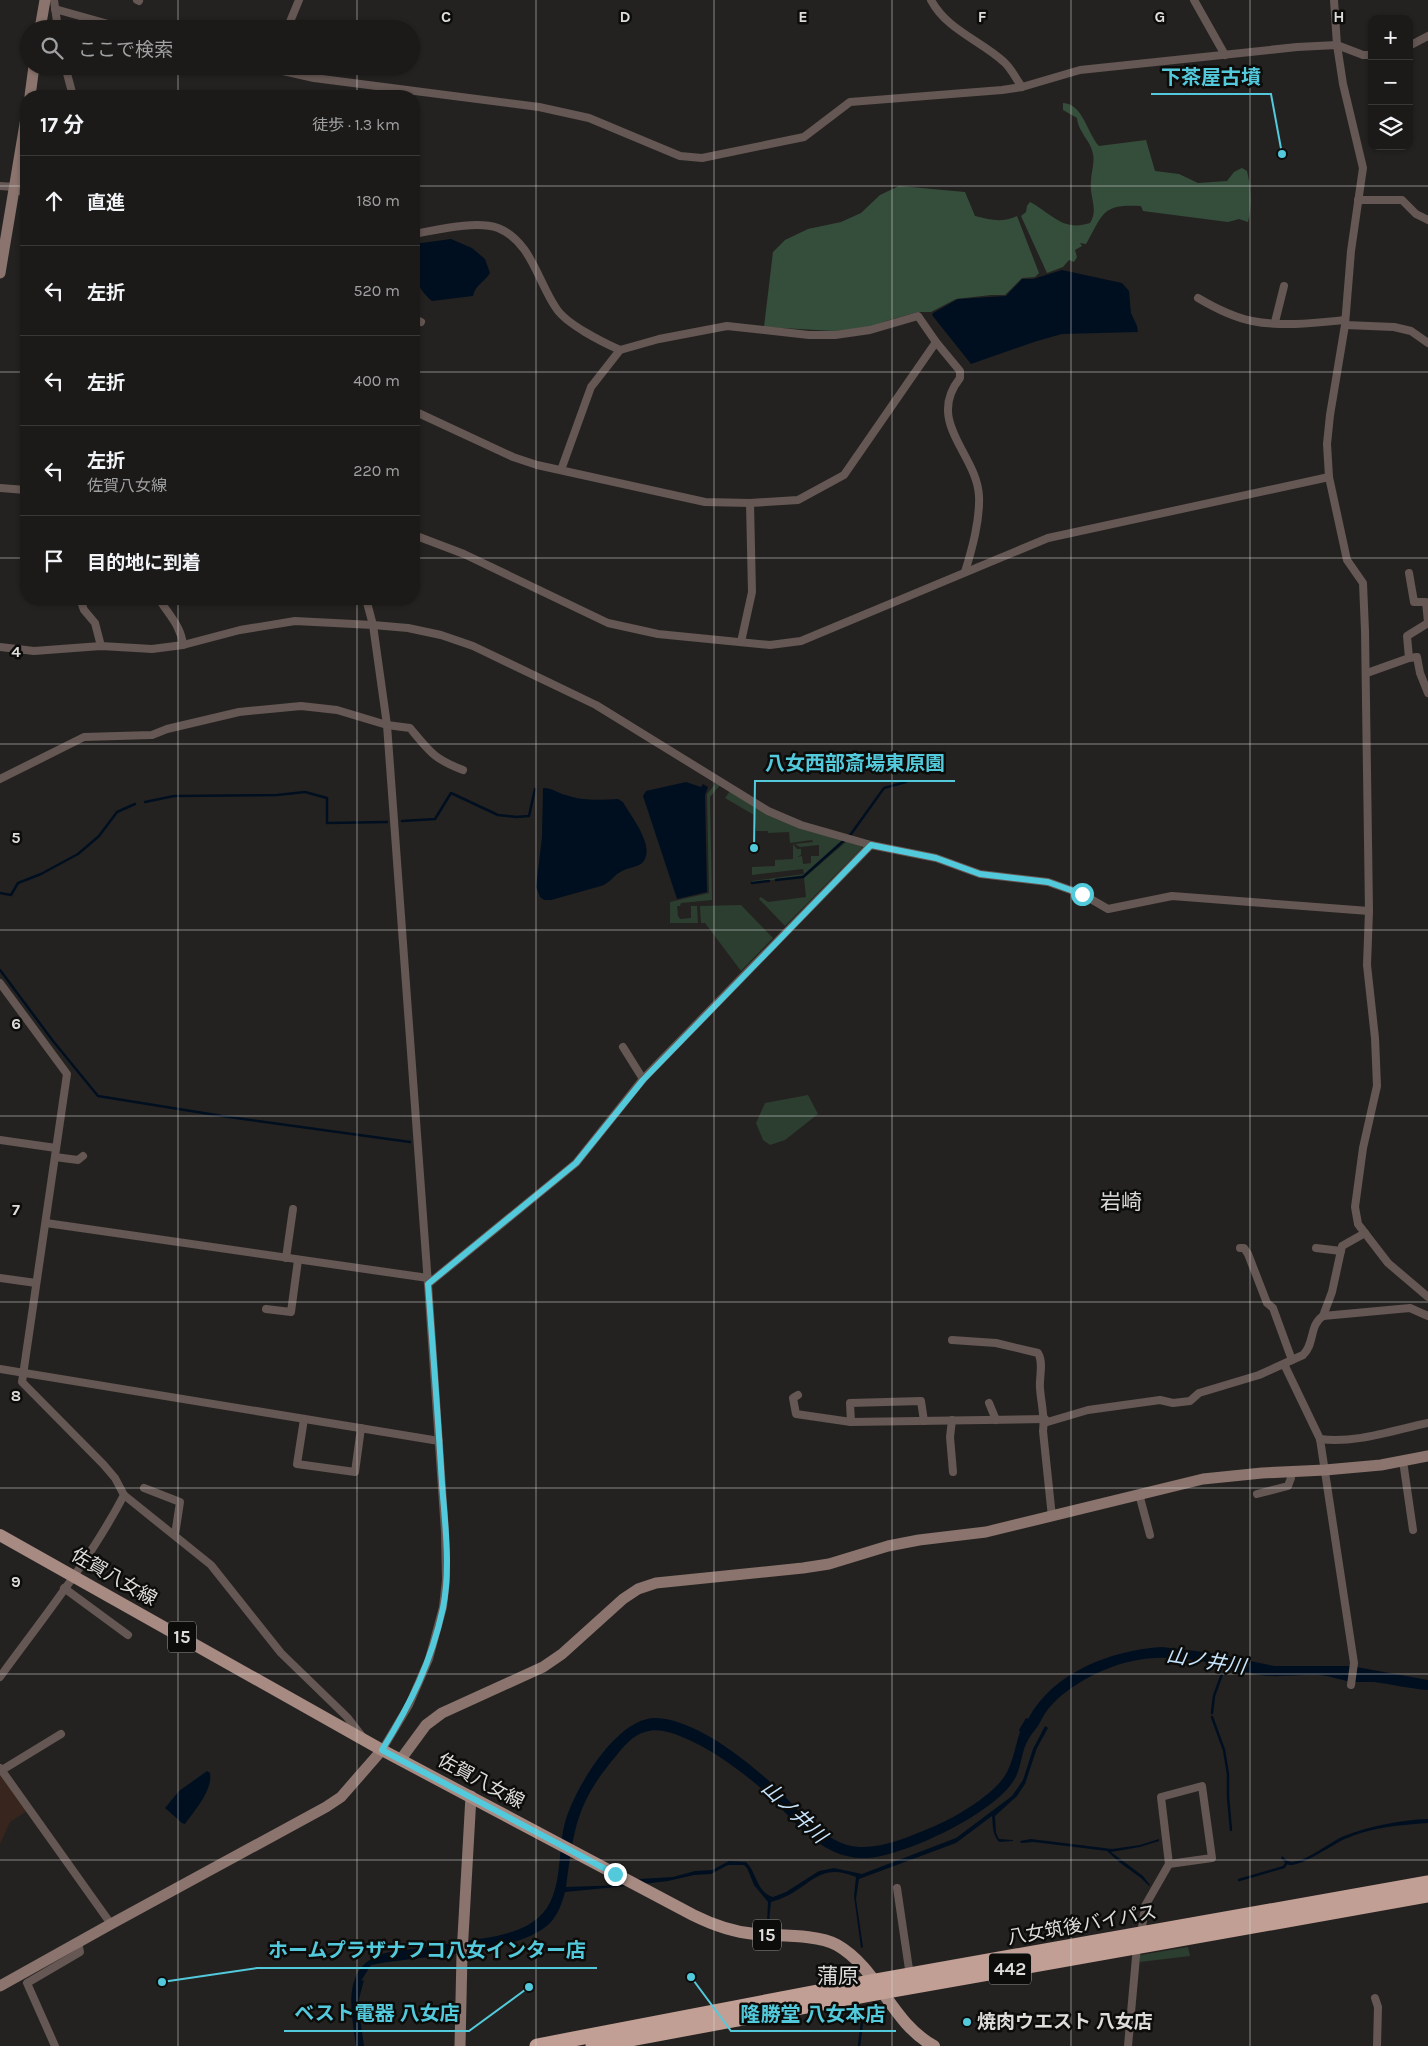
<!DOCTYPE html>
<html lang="ja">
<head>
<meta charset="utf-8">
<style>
	body { margin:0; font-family:Karla,"Noto Sans JP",sans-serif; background:#282725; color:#f1f3f6 }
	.controls { position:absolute; right:15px; top:15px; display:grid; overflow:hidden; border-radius:10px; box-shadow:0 1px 4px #0004 }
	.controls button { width:45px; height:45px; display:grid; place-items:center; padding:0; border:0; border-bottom:1px solid #393837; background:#1b1a18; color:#f1f3f6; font:25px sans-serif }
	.stop { position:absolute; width:15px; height:15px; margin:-11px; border:4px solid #53cadc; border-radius:50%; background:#fff }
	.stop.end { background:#53cadc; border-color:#fff; box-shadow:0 1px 5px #0008 }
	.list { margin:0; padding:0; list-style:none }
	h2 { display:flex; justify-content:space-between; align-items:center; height:65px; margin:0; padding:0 20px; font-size:21px }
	h2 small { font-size:16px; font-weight:400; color:#a0a1a2 }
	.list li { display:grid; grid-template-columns:32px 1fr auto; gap:15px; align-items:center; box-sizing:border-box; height:90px; padding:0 20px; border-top:1px solid #393837 }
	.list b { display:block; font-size:19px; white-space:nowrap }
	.list p { margin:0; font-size:16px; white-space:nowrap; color:#a0a1a2 }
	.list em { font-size:16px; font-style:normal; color:#a0a1a2 }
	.icon { flex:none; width:28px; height:28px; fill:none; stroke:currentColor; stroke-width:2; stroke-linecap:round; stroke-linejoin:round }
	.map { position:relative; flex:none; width:1428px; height:2046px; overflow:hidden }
	.search { position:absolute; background:#1b1a18; box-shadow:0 1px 4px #0004; left:20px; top:20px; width:400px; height:55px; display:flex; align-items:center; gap:12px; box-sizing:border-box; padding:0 18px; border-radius:28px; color:#a0a1a2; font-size:19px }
	.panel { position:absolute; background:#1b1a18; box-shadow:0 1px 4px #0004; left:20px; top:90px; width:400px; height:515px; border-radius:20px }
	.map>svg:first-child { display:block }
	.education { fill:#37251e }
	.green { fill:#2b3e2f }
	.forest { fill:#354e3b }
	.water { fill:#000f1f }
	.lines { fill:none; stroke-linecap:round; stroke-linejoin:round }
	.stream { stroke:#000f1f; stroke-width:2.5 }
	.street { stroke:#655753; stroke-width:8 }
	.secondary { stroke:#8a746d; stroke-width:11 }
	.primary { stroke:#a78a82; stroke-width:12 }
	.highway { stroke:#c29f94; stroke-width:15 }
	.route { stroke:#53cadc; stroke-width:6 }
	.grid { fill:none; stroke:#dddcdb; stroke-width:1; stroke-opacity:0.55 }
	.poi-dot { fill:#53cadc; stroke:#0c0c0b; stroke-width:2 }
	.labels { text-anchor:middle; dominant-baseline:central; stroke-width:5; stroke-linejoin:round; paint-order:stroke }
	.shield { fill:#0c0c0b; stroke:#9e9e9d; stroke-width:1 }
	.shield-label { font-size:18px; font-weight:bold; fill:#dddcdb }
	.street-label { font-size:19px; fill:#dddcdb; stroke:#0c0c0b }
	.poi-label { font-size:19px; font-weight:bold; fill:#dddcdb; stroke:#0c0c0b; text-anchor:start }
	.water-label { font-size:20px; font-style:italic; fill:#c8e5fd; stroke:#0c0c0b }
	.quarter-label { font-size:21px; fill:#dddcdb; stroke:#0c0c0b }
	.grid-label { font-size:16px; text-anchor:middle; font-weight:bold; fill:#dddcdb; stroke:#0c0c0b; stroke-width:5; stroke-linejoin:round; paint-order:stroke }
	.leader { fill:none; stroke:#53cadc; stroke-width:2 }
	.callout-dot { fill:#53cadc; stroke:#0c0c0b; stroke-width:2 }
	.callout-label { font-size:20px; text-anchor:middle; font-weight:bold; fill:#53cadc; stroke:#0c0c0b; stroke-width:5; stroke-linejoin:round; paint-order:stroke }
</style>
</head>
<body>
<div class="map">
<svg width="1428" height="2046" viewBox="0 0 1428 2046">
	<rect width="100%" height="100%" fill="#242220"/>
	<!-- education -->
	<path class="education" d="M0,1774L27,1811L10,1822L0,1844Z"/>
	<!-- green -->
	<g class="green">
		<path d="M716,783L720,785L710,797L712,900L681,903L680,906H677L678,916L680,919L691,918V906H697L698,923H670V902L709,893L707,794Z"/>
		<path d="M730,791L845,840L805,875L752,883V881L804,874L803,869L752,875V867L775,866V860L793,859V844L797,849H801V855L797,857L802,856L803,864L811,863V856H819V845L800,847L795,844L813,842L812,840L790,843L789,832L768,833V831H756L754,815L725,798Z"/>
		<path d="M847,841L861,845L862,848L785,926L759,899L761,897L768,902L806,897L804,878Z"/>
		<path d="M741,905L773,938L741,971L705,923H701L700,906Z"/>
		<path d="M808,1095L818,1114L785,1140L770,1145L763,1140L756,1123L765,1103Z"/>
		<path d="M1188,1947L1190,1956L1140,1962V1955Z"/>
	</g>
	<!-- forest -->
	<g class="forest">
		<path d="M1063,103C1083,104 1087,133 1099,146L1146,140L1155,171L1179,174L1198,183L1227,181L1234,172L1242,168L1247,171C1251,188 1252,205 1248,222L1239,219L1228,222L1143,211L1141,206C1101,204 1104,213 1086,244L1080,243L1082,246L1075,250L1077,257L1074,262L1069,260L1063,267L1047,273L1021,216L1026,212L1027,206L1030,202C1052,214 1063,232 1090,223C1099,209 1089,197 1091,181C1091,173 1095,163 1093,154C1091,141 1078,132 1077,118L1063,110Z"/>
		<path d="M899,186L965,192L975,216C991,220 1002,223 1017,216L1039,273L1035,277L1022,278L1005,295H991L956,299L931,312H918L886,321L870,328L834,331L764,327L773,252L785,240L808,229L841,222L861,213L880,195Z"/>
	</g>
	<!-- water -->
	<g class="water">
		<path d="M451,239L472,248L485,259L490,273C485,282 475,285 473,296L432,301C412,285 414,267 414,244Z"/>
		<path d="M1062,270L1122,283L1129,291L1131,313L1137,326L1138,332L1062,334L1037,341L971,364L932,315L933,313L958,299L1006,296L1022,279H1033Z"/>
		<path d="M686,782L701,787L703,784L708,787L705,795L707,892L677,899L643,796L646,791Z"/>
		<path d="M543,788C553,788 557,793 566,795C582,801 601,800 618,799L623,802C630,815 659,850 641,864C636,867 628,868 622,871C614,875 610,883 601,886L551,900H544L540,897L536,887L542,837Z"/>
		<path d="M1162,1647L1212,1653L1274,1666H1351L1428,1680V1690C1410,1689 1392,1684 1374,1682C1366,1682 1359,1682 1352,1682C1341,1680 1331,1676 1319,1675C1299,1674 1279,1678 1259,1675C1243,1672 1227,1666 1211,1663C1182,1657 1152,1655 1124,1663C1097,1671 1068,1686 1049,1708C1044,1714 1042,1719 1038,1726C1034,1731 1029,1737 1026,1744C1021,1755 1021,1769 1014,1780C995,1813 905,1856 867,1858C816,1860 790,1812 756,1784C733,1765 709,1748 682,1737C670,1732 657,1728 645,1732C633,1735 623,1747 616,1756C576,1803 574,1829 566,1887L622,1885L627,1886L565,1892C562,1903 558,1915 550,1923C518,1955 417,1955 371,1965L361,1981L364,1980L358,2003L364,2046H356C351,2009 340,1963 389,1952C412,1949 435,1946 458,1942C484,1938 518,1936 539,1917C565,1894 556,1850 566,1819C576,1787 617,1717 656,1718C693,1719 741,1756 768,1780C793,1802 823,1846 860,1847C883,1848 909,1837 930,1828C953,1819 990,1797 1004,1777C1013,1764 1015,1746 1020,1732L1019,1730L1026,1718L1028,1719C1053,1672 1112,1650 1162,1647Z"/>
		<path d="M1045,1726L1048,1728L1037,1748L1025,1784L1017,1796L995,1816L996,1833L999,1839L1013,1840V1841L999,1842C992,1834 993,1825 992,1816L956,1843L859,1879L856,1899L863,1947L861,1948L854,1896L856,1877C823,1863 814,1881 789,1895C783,1898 777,1900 771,1902L769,1922L766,1927L764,1926L767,1922L768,1902L754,1885L747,1868L744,1865H728L711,1874L694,1875L668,1881L643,1884L639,1879L673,1877L695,1871L712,1870L729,1861L746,1862C757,1872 756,1892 773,1897L786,1892L819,1871L834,1868L862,1874L956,1838L1012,1796L1023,1780L1033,1749Z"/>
		<path d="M207,1771L210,1773C213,1790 195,1810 185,1824L182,1823L165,1808L179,1791Z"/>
		<path d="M1428,1819V1823C1401,1825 1371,1827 1345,1839C1333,1844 1303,1866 1290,1865C1286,1865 1284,1861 1281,1859L1282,1856C1285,1858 1287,1862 1292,1862C1307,1861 1330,1842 1344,1836C1370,1826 1400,1820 1428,1819Z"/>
		<path d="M1031,1839L1112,1849L1140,1845L1159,1839V1841L1140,1847L1111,1852L1143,1876L1150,1885L1149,1886L1141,1878L1119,1862L1107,1851L1034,1842L1021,1843L1020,1841Z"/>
	</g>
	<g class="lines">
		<!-- stream -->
		<g class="stream">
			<path d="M145,802L174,796L277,795L305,792L327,798V823L387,822"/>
			<path d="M402,821L435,819L451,793L498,815L516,817L529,816L535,789"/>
			<path d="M776,880L803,877L851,834L884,788L906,782"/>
			<path d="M752,883L769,881"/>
			<path d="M0,893L11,895L18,883L41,874L78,854L99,836L117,812L135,804"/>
			<path d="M0,970L53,1041L98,1096L222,1116L410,1142"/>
			<path d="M1212,1713L1214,1696L1222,1674"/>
			<path d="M1212,1717L1224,1750L1228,1774V1797L1231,1830"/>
			<path d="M1239,1880L1284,1867L1287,1862"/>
			<path d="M859,2046L863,2014"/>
		</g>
		<!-- street -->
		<g class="street">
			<path d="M54,0L58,29"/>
			<path d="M137,0L139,1"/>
			<path d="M931,0C947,30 980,40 1004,62C1011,68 1016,79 1022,87"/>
			<path d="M1194,0L1225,55"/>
			<path d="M1334,0L1337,45L1343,84L1363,168L1351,251L1345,325L1330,415L1327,444L1329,477L1347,560L1363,583L1365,631L1369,911L1367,965L1375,1038L1377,1086L1363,1148L1355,1207L1358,1224L1388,1263L1428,1297"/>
			<path d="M55,9L126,29"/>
			<path d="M287,29L299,0"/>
			<path d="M1409,46L1428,36"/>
			<path d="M65,66L73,96"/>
			<path d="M261,66L314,78L539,107L589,118L680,156L702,158L804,137L850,102L1002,90L1022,87L1080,70L1297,47L1337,45L1363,55H1372"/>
			<path d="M0,186L15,187"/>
			<path d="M15,190L26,193"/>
			<path d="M1358,200H1402L1416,214L1428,220"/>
			<path d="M414,234C437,230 476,220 498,228C531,241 538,282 556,308C566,324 602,342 620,350"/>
			<path d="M1198,298C1215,308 1232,317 1252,321C1282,327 1315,323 1345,320"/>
			<path d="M414,319L421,322"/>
			<path d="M1275,322L1284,286"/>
			<path d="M1345,325L1394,327L1411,331L1428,343"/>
			<path d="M414,411L513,457L537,465L705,502L750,503L798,500L844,475L936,342"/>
			<path d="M561,470L591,387L620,350L659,339L727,326L809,335H835L870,330L918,316L936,342L960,371V378C925,422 977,454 979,496C980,521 972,549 965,572"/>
			<path d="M0,488L26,490"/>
			<path d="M414,535L464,554L608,623L658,634L770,645L801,641L1048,538L1329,477"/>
			<path d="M1409,573L1414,602H1426L1428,622"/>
			<path d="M80,599L84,610L95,623L101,646"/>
			<path d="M159,599C169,615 181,626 183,645"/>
			<path d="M366,599L373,625L387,725L428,1284L445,1532L446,1580L443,1607L429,1659L409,1705L382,1750"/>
			<path d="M741,642L752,592L750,503"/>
			<path d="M0,647L34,651L101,646L152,649L183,645L240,630L295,621L373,625L408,628L441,635L473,646L596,705L768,811L801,825L871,845L936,858L980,874L1048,882L1082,894L1108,909L1172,896L1369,911"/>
			<path d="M1409,658L1417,657L1420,673L1428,693"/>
			<path d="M1367,673L1409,658L1407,636L1428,623"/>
			<path d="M0,779L84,737L152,735L167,729L239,712L301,706L337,710L387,725L410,728C430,752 434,759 463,770"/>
			<path d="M0,983L67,1074L22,1382L103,1464L115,1478L124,1495L211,1565L281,1653L347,1717L361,1735"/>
			<path d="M623,1047L643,1079"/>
			<path d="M0,1140L56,1148"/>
			<path d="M55,1157L78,1160L83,1156"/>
			<path d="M46,1223L428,1278"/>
			<path d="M1240,1248H1244L1248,1254L1267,1303L1273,1308L1292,1360"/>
			<path d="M1316,1248L1341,1251"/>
			<path d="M286,1258L293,1209"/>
			<path d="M0,1278L36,1283"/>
			<path d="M428,1284L576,1163L643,1079L871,845"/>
			<path d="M266,1309L291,1312L298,1260"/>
			<path d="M1323,1316L1332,1292L1342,1246L1365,1233"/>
			<path d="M952,1340L996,1343L1038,1353C1044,1363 1039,1377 1040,1388C1041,1403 1045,1416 1043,1431L1052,1517"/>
			<path d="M1284,1364L1320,1439L1354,1663L1351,1685"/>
			<path d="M0,1369L439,1441"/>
			<path d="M798,1395L793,1398L796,1414L851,1422L1045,1419"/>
			<path d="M989,1403L996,1420"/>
			<path d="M304,1419L297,1464L355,1472L361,1428"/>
			<path d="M952,1420L950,1437L953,1472"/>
			<path d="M851,1422L850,1403L921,1401L924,1421"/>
			<path d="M1044,1423L1088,1410L1160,1400L1173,1403L1190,1401L1199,1393L1259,1375L1303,1355C1315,1344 1309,1325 1323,1316L1410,1308L1428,1316"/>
			<path d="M1320,1439C1355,1444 1394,1430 1428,1423"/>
			<path d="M1403,1461L1413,1530"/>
			<path d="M144,1488L180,1502L175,1535"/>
			<path d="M1139,1494L1150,1535"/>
			<path d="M1257,1494L1288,1486L1291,1478L1290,1472"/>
			<path d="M64,1588L128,1635"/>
			<path d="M0,1677C43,1618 90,1560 124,1495"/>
			<path d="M0,1768L111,1924"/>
			<path d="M2,1770L61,1734"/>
			<path d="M897,1888L910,1976"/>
			<path d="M1141,1935L1145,1906L1169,1864L1161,1797L1202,1786L1212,1858L1169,1864"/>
			<path d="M1375,1998L1378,2007L1377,2046"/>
			<path d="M55,2046L27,1983L80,1952L78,1942"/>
			<path d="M1128,2046L1137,1946"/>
		</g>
		<!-- secondary -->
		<g class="secondary">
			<path d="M40,29L45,0"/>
			<path d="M30,96L34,66"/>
			<path d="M0,273L26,118"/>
			<path d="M401,1759L426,1725L442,1713L543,1667L562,1654L623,1599L638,1589L656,1583L803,1568L829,1564L888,1546L919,1540L986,1532L1203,1479L1262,1473L1325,1470L1381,1465L1428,1456"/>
			<path d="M0,1986L111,1924L326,1807L341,1797L382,1750"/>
			<path d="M460,2046L462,1954L471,1796"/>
		</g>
		<!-- primary -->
		<path class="primary" d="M0,1535L382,1750L693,1915C713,1925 732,1932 755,1934C778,1936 817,1934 837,1945C879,1969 891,2023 934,2046"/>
		<!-- highway -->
		<g class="highway">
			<path d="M537,2046L875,1981L1428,1883"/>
			<path d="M593,2046L882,1992L1428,1895"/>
		</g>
	</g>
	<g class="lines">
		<!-- route -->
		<path class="route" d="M615,1874L382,1750C411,1703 431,1663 443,1608C451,1568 445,1524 442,1484C438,1417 433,1350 428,1284L576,1163L643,1080L871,845L936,858L980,874L1048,882L1082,894"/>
	</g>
	<!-- grid -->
	<path class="grid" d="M178,0V29M357,0V29M536,0V2046M714,0V2046M892,0V2046M1071,0V2046M1250,0V2046M178,66V96M357,66V96M0,186H26M414,186H1428M0,372H26M414,372H1428M0,558H26M414,558H1428M178,599V2046M357,599V2046M0,744H1428M0,930H1428M0,1116H1428M0,1302H1428M0,1488H1428M0,1674H1428M0,1860H1428"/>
	<!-- markers -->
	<circle class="poi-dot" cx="967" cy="2022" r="5"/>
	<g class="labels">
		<!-- shield labels -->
		<g class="shield">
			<rect x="168" y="1621.5" width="28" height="31" rx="4"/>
			<rect x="753" y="1919.5" width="28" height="31" rx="4"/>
			<rect x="989" y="1953.5" width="42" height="31" rx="4"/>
		</g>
		<g class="shield-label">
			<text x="182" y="1637">15</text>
			<text x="767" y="1935">15</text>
			<text x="1010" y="1969">442</text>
		</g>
		<!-- street labels -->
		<g class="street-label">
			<text transform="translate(114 1577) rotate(30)">佐賀八女線</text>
			<text transform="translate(481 1781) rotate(28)">佐賀八女線</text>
			<text transform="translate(1082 1925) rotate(-10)">八女筑後バイパス</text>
		</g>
		<!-- poi labels -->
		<g class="poi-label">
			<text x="977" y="2022">焼肉ウエスト 八女店</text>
		</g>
		<!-- water labels -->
		<g class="water-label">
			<text transform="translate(1206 1661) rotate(9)">山ノ井川</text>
			<text transform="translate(794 1812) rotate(43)">山ノ井川</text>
		</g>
		<!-- quarter labels -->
		<g class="quarter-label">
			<text x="1121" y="1202">岩崎</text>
			<text x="838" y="1976">蒲原</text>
		</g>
	</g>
	<g class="grid-label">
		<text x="446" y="22">C</text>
		<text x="625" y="22">D</text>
		<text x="803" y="22">E</text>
		<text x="982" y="22">F</text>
		<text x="1160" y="22">G</text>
		<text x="1339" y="22">H</text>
		<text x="16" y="657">4</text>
		<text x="16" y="843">5</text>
		<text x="16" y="1029">6</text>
		<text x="16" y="1215">7</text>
		<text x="16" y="1401">8</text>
		<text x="16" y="1587">9</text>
	</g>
	<!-- callouts -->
	<path class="leader" d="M1282 154L1271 94H1151M754 848L755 781H955M162 1982L257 1968H597M529 1987L469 2031H284M691 1977L731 2031H896"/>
	<g class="callout-dot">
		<circle cx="1282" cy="154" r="5"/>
		<circle cx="754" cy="848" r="5"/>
		<circle cx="162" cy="1982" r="5"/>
		<circle cx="529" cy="1987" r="5"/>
		<circle cx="691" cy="1977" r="5"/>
	</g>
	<g class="callout-label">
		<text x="1211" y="84">下茶屋古墳</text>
		<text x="855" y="770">八女西部斎場東原園</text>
		<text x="427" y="1957">ホームプラザナフコ八女インター店</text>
		<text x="377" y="2020">ベスト電器 八女店</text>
		<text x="813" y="2021">隆勝堂 八女本店</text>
	</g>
</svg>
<div class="controls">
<button>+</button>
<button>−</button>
<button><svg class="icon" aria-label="layers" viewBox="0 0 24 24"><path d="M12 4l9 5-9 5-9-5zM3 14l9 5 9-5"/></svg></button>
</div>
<div class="stop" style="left:1082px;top:894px"></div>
<div class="stop end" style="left:615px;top:1874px"></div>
<div class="search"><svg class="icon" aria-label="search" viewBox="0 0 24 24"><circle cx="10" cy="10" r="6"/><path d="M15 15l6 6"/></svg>ここで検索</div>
<section class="panel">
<h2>17 分<small>徒歩 · 1.3 km</small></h2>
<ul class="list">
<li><svg class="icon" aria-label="ahead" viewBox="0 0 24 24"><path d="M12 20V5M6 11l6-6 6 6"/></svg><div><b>直進</b></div><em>180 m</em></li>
<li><svg class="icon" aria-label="left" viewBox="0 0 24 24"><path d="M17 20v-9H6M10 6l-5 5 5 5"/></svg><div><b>左折</b></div><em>520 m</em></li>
<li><svg class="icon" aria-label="left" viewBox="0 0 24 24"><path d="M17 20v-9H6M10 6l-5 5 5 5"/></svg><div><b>左折</b></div><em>400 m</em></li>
<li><svg class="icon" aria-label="left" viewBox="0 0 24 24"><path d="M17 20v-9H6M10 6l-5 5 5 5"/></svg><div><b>左折</b><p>佐賀八女線</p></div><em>220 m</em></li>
<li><svg class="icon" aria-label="arrive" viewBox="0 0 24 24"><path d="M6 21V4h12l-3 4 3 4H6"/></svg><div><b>目的地に到着</b></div></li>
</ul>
</section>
</div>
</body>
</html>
